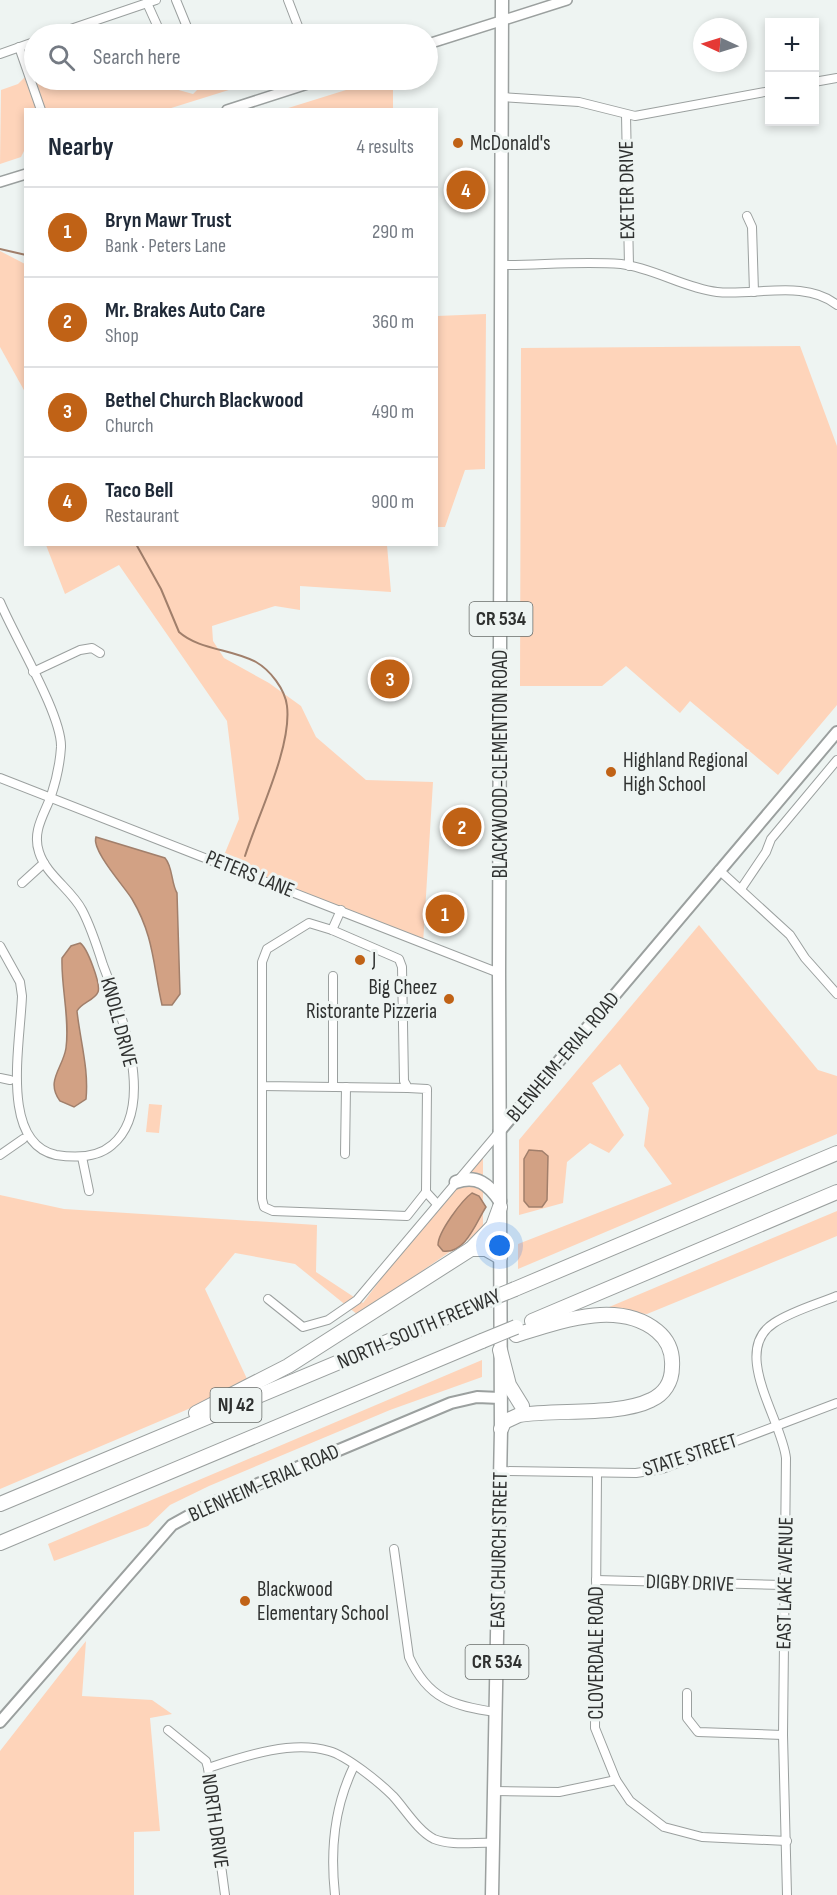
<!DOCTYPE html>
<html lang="en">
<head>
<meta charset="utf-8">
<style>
	body { margin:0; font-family:"Sofia Sans Condensed",sans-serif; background:#f6f6f7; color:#1f2937 }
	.controls { position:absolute; right:18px; top:18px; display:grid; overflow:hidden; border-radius:0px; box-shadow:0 3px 9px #0003 }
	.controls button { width:54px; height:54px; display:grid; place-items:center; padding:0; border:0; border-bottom:2px solid #e0e1e3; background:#fff; color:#1f2937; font:30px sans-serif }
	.compass { position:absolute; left:693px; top:18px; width:54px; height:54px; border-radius:50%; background:#fff; box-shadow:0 3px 9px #0003; rotate:274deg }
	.you { position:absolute; left:500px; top:1246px; width:21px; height:21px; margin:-15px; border:4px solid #fff; border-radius:50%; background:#1a73e8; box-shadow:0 0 0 9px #1a73e833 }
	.badge { display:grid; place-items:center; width:39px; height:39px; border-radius:50%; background:#c06216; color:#fff; font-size:20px; font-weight:700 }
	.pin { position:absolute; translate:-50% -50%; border:3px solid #fff; box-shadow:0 2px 6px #0006 }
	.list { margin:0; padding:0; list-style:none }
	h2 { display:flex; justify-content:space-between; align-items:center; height:78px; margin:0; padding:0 24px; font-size:26px }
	h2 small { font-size:20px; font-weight:400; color:#747a83 }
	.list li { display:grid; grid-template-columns:39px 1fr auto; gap:18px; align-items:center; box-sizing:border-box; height:90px; padding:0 24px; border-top:2px solid #e0e1e3 }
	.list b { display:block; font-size:22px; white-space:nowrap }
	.list p { margin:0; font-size:20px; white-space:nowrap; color:#747a83 }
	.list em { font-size:20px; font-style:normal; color:#747a83 }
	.icon { flex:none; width:33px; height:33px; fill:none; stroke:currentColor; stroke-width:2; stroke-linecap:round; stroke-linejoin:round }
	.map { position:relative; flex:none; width:837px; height:1895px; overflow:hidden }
	.search { position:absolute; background:#fff; box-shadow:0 3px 9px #0003; left:24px; top:24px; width:414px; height:66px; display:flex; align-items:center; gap:15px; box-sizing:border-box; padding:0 21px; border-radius:33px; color:#747a83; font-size:22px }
	.panel { position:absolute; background:#fff; box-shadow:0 3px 9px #0003; left:24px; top:108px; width:414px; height:438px; border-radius:0px }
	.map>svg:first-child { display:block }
	.green { fill:#fed4ba }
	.water { fill:#d2a184; stroke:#a17f6b; stroke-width:1.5 }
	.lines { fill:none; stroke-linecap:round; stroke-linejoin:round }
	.stream { stroke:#a17f6b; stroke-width:2 }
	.minor-casing { stroke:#9ba09f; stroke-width:10 }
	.tertiary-casing { stroke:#9ba09f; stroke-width:12 }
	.secondary-casing { stroke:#9ba09f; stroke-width:14 }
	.primary-casing { stroke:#9ba09f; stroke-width:15 }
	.motorway-casing { stroke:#9ba09f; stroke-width:16 }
	.minor { stroke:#fff; stroke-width:8 }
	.tertiary { stroke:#fff; stroke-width:9 }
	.secondary { stroke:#fff; stroke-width:10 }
	.primary { stroke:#fff; stroke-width:12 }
	.motorway { stroke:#fff; stroke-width:14 }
	.motorway-bridge-casing { stroke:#9ba09f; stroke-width:16; stroke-linecap:butt }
	.motorway-bridge { stroke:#fff; stroke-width:14 }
	.poi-dot { fill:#c06216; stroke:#eef4f2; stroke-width:2 }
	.labels { text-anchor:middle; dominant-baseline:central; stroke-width:6; stroke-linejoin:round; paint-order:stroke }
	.shield { fill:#eef4f2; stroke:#686c6a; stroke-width:1.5 }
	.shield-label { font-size:20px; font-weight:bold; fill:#2f3130 }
	.poi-label { font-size:21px; fill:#2f3130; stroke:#eef4f2; text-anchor:start }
	.street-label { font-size:21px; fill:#2f3130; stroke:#eef4f2 }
</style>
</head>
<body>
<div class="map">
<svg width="837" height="1895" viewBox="0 0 837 1895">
	<rect width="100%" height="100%" fill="#eef4f2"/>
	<!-- green -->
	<g class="green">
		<path d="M34,68V80H143L193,94L207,80H261L168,109L26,110L25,149L21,157L0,164L1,90L18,84Z"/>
		<path d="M378,80H393V109H285Z"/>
		<path d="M0,251L25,264V392L0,347Z"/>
		<path d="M486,314L485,469L465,470L445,527H437V316Z"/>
		<path d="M800,346L837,446V705L778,775L690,701L680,713L626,666L602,686H520L521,348Z"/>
		<path d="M46,545H387L391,592L300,586V610L275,606L212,626L213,641L224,658L269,683L301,706L316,737L366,780L433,782L423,944L220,865L239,819L227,721L119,565L65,594Z"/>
		<path d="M699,925L818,1070L837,1076V1134L518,1269V1244L672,1184L644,1146L649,1108L620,1064L592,1083L624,1135L609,1153L590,1143L567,1162L563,1203L519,1215V1140Z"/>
		<path d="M149,1104L162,1105L159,1133L146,1132Z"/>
		<path d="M483,1151V1237L467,1240L358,1315L295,1264L235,1253L205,1289L248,1381L252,1382L0,1489V1195L64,1209L317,1225L316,1272L363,1303L409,1241Z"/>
		<path d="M837,1211V1236L647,1314L602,1310Z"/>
		<path d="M482,1360V1377L390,1410L209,1486L170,1505L148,1526L54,1561L48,1544Z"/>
		<path d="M86,1641L82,1696L152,1700L172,1714L150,1718L160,1831L134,1832V1895H0V1751Z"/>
	</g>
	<!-- water -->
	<g class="water">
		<path d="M96,837L165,858C173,867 171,883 177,893L180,994L172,1005H162C153,965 154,936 132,899C124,886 91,850 96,837Z"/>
		<path d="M80,943C87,947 101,984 98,992C95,1000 81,1003 77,1011C80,1040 89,1069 86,1099L74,1107L60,1101C45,1081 63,1068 66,1048C70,1018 61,988 62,958L71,946Z"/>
		<path d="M529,1150L542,1151L548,1156L547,1200L542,1207H529L524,1201V1159Z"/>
		<path d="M472,1193L479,1196L486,1207C476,1222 466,1254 443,1251L438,1245C438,1232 462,1200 472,1193Z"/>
	</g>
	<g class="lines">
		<!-- stream -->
		<g class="stream">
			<path d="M0,249L26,255"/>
			<path d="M136,544L161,589L179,632C199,650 233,649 256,662C270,670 285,689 287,706C292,747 258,815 245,856"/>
		</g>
		<!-- minor casing -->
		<g class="minor-casing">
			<g id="minor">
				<path d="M176,0L187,27V34"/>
				<path d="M288,0L301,34"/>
				<path d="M147,3L161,34"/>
				<path d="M56,34L156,0"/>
				<path d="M19,47L41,110"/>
				<path d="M0,54L34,42"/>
				<path d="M814,82L837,78"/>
				<path d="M502,97L579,102L635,116L770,91"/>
				<path d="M626,115L629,266"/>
				<path d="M747,216L752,227L754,292"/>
				<path d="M502,265C541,265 582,261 621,264C654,268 684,288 717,292C754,296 806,279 837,305"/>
				<path d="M0,602C14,636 62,715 61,747C60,763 56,781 51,796C44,815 32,831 39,852C46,875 71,889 82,910C91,927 97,946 103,965C120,1009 158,1107 112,1145C97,1158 75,1158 56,1155C0,1143 20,1046 22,996L20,982L0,946"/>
				<path d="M33,672L80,650L92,648L100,653"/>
				<path d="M0,778L499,973"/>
				<path d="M719,870L790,935L805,958L837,994"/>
				<path d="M22,883L44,863"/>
				<path d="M741,889L766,852L771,839L837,760"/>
				<path d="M332,930L341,910"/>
				<path d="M0,1078L10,1080"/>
				<path d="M262,1086V1199L264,1207L273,1211L407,1216L426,1192"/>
				<path d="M333,1087V976"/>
				<path d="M408,1088L262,1086V962L267,949L309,923L332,930L399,959L402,967L404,1081L408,1088L427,1089L426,1192L437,1204"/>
				<path d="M345,1154L346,1087"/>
				<path d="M0,1155L23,1139"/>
				<path d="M82,1157L89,1191"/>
				<path d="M268,1299L303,1327L328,1320L357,1300L499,1132"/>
				<path d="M500,1471L636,1473L662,1469L837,1403"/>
				<path d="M597,1474L595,1728L616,1780L630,1801L664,1827L702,1837L787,1841"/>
				<path d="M394,1549L409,1657C428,1699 453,1706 496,1712"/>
				<path d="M596,1580L784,1585"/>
				<path d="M687,1693V1718L698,1732L783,1735"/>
				<path d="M168,1730L206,1761L208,1768L225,1895"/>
				<path d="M208,1768C245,1756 291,1740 329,1751C347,1756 380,1783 393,1796C405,1809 418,1831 434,1839C451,1846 475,1842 493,1843"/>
				<path d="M494,1791L559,1792L616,1780"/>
				<path d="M335,1895C330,1849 334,1807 354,1766"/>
				<path d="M787,1895L783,1735L786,1458C782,1420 730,1351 774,1323C792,1311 817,1304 837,1296"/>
			</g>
		</g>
		<!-- tertiary casing -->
		<g class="tertiary-casing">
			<g id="tertiary">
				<path d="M428,44L567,0"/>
				<path d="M227,110L320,80"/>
				<path d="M0,182L26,174"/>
			</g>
		</g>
		<!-- secondary casing -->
		<g class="secondary-casing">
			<g id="secondary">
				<path d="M499,1132L837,732"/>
				<path d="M0,1722L172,1525L208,1505L451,1403L477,1397L500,1398"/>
			</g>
		</g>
		<!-- primary casing -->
		<g class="primary-casing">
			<g id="primary">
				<path d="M456,1182C477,1174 489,1185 500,1201"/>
				<path d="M492,1895L501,1429L499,973L502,0"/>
			</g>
		</g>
		<!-- motorway casing -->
		<g class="motorway-casing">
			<g id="motorway">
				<path d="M471,1249L493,1226L500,1207"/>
				<path d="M515,1289L837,1153"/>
				<path d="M532,1321L837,1192"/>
				<path d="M500,1350L509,1385L522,1406"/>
				<path d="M196,1413L288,1366L471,1249H486L500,1257"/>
				<path d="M501,1429L504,1422L519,1415C557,1409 619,1416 651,1400C664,1394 672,1382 672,1367C673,1353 668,1340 657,1331C618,1299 558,1322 516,1335"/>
				<path d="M0,1504L473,1306"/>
				<path d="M0,1543L482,1341"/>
			</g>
		</g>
		<!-- minor -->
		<use href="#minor" class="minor"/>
		<!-- tertiary -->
		<use href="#tertiary" class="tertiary"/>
		<!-- secondary -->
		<use href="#secondary" class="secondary"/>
		<!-- primary -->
		<use href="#primary" class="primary"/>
		<!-- motorway -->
		<use href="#motorway" class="motorway"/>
		<!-- motorway-bridge casing -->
		<g class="motorway-bridge-casing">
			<g id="motorway-bridge">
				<path d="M473,1306L515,1289"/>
				<path d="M482,1341L516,1327"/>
			</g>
		</g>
		<!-- motorway-bridge -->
		<use href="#motorway-bridge" class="motorway-bridge"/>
	</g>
	<!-- markers -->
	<g class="poi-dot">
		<circle cx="458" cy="143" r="6"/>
		<circle cx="611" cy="772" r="6"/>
		<circle cx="360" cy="960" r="6"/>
		<circle cx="449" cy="999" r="6"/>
		<circle cx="245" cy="1601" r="6"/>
	</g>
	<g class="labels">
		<!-- shield labels -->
		<g class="shield">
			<rect x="469.5" y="602" width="63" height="34" rx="4.5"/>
			<rect x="210.5" y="1388" width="51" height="34" rx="4.5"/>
			<rect x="465.5" y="1645" width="63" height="34" rx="4.5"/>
		</g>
		<g class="shield-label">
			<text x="501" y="619">CR 534</text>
			<text x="236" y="1405">NJ 42</text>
			<text x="497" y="1662">CR 534</text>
		</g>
		<!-- poi labels -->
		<g class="poi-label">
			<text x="470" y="143">McDonald's</text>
			<text x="623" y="760">Highland Regional<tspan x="623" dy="24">High School</tspan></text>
			<text x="372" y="960">J</text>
			<text x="437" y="987" text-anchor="end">Big Cheez<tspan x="437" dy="24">Ristorante Pizzeria</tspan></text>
			<text x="257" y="1589">Blackwood<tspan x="257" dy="24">Elementary School</tspan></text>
		</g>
		<!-- street labels -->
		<g class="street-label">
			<text transform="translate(627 190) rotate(-91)">EXETER DRIVE</text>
			<text transform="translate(500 764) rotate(-90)">BLACKWOOD-CLEMENTON ROAD</text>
			<text transform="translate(250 874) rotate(22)">PETERS LANE</text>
			<text transform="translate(119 1022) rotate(75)">KNOLL DRIVE</text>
			<text transform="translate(563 1057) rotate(-50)">BLENHEIM-ERIAL ROAD</text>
			<text transform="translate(419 1329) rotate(-23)">NORTH-SOUTH FREEWAY</text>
			<text transform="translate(690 1455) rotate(-18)">STATE STREET</text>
			<text transform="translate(264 1483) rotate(-24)">BLENHEIM-ERIAL ROAD</text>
			<text transform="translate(499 1550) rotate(-89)">EAST CHURCH STREET</text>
			<text transform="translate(690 1583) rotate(2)">DIGBY DRIVE</text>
			<text transform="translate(785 1583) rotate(-89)">EAST LAKE AVENUE</text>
			<text transform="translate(596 1653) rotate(-90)">CLOVERDALE ROAD</text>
			<text transform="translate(215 1821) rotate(82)">NORTH DRIVE</text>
		</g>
	</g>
</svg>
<div class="controls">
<button>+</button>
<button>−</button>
</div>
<svg class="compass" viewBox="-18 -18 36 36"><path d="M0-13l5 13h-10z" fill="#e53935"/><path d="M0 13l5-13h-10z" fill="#747a83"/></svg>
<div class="you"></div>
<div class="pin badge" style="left:445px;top:914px">1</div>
<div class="pin badge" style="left:462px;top:827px">2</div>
<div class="pin badge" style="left:390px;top:679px">3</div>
<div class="pin badge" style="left:466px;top:190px">4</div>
<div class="search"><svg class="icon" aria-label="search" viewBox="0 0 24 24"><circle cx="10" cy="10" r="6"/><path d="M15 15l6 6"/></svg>Search here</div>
<section class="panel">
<h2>Nearby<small>4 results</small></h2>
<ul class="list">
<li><span class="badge">1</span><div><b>Bryn Mawr Trust</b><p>Bank · Peters Lane</p></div><em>290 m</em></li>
<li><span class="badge">2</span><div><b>Mr. Brakes Auto Care</b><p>Shop</p></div><em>360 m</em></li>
<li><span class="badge">3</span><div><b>Bethel Church Blackwood</b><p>Church</p></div><em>490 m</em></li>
<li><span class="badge">4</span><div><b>Taco Bell</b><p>Restaurant</p></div><em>900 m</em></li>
</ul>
</section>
</div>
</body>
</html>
